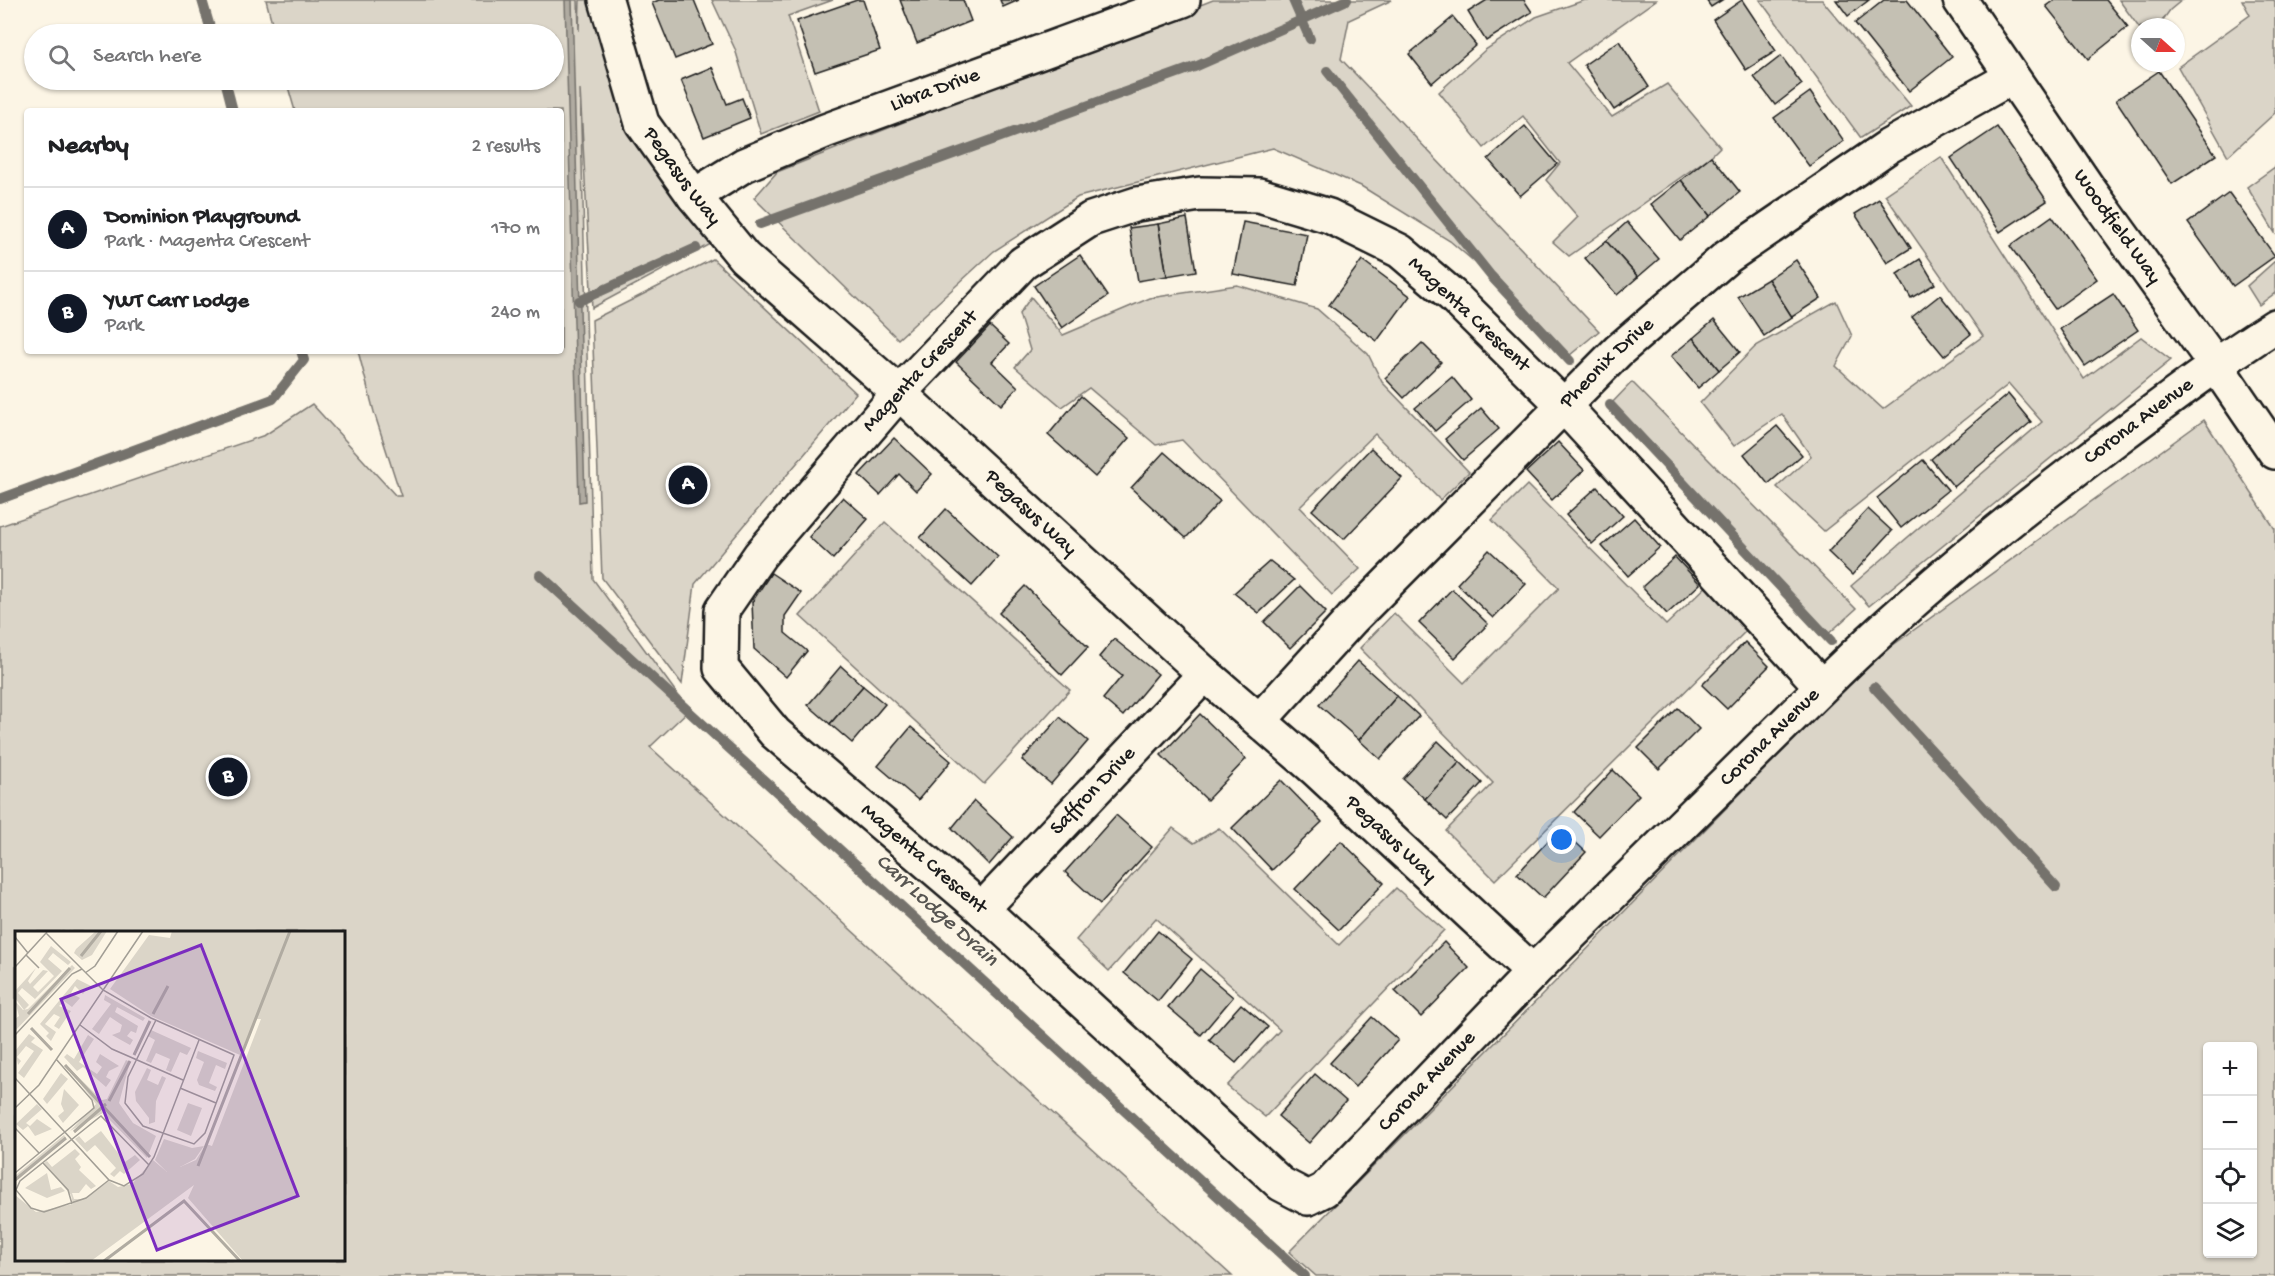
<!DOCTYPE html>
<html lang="en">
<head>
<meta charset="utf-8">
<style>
	body { margin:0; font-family:"Gochi Hand",sans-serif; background:#f2f2f2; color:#202124 }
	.controls { position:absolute; right:18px; bottom:18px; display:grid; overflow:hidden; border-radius:6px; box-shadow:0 2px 4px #0004 }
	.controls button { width:54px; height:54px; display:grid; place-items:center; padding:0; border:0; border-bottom:2px solid #e0e0e0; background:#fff; color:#202124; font:30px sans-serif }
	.compass { position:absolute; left:2131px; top:18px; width:54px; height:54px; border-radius:50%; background:#fff; box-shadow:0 2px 4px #0004; rotate:111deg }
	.you { position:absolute; left:1562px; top:840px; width:21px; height:21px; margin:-15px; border:4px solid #fff; border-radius:50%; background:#1a73e8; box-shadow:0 0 0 9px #1a73e833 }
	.badge { display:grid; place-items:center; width:39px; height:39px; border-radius:50%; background:#111827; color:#fff; font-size:20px; font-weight:700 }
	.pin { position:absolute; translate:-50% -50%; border:3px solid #fff; box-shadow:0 2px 6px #0006 }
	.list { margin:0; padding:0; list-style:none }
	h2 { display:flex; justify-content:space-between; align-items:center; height:78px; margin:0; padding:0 24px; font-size:26px }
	h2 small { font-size:20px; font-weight:400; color:#757577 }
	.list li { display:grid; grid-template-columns:39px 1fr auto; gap:18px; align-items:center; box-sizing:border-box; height:84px; padding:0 24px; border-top:2px solid #e0e0e0 }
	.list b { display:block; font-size:22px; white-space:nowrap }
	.list p { margin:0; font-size:20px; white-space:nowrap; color:#757577 }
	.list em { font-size:20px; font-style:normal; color:#757577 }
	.icon { flex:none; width:33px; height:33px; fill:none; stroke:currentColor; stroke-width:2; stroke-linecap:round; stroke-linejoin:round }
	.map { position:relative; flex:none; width:2275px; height:1276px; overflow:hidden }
	.search { position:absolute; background:#fff; box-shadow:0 2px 4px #0004; left:24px; top:24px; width:540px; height:66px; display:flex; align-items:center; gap:15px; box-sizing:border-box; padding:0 21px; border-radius:33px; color:#757577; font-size:22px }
	.panel { position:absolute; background:#fff; box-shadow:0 2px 4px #0004; left:24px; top:108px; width:540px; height:246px; border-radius:6px }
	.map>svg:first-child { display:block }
	.green { fill:#dbd5c8; stroke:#7c7872; stroke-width:1.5; fill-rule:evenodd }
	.water { fill:#b0aba1; stroke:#75726c; stroke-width:1.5 }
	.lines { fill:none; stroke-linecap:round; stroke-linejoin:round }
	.stream { stroke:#75726c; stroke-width:10 }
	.building { fill:#c4c0b3; stroke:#1c1c1c; stroke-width:1.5 }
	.minor-casing { stroke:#1c1c1c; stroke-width:38 }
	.tertiary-casing { stroke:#1c1c1c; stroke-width:38 }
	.minor { stroke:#fcf5e5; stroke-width:33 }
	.tertiary { stroke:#fcf5e5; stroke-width:33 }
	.labels { text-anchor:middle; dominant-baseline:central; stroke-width:5; stroke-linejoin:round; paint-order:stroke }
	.street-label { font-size:21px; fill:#1c1c1c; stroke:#fcf5e5 }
	.water-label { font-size:22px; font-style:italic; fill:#575551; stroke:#fcf5e5 }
	.inset-river { fill:none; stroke:#b0aba1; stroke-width:3 }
	.inset-road { fill:none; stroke:#a29e95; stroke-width:1.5 }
	.view { fill:#7b2cbf; fill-opacity:0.15; stroke:#7b2cbf; stroke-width:3 }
	.inset-edge { fill:none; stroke:#1c1c1c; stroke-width:3 }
</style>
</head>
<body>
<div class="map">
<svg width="2275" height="1276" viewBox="0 0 2275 1276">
	<rect width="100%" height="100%" fill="#fcf5e5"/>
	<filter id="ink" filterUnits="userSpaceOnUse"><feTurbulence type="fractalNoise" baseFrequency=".0167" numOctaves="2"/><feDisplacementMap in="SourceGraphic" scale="12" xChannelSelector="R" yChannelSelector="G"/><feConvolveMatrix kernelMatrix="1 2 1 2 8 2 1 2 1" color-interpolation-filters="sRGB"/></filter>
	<g filter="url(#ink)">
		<!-- green -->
		<g class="green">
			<path d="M266,0H578L579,31L580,0H602L638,126L722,238L592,308L580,89L593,579L689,710L650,747L1232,1276H0V526L265,435L312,404L396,496H401L374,412L358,351H561V111H295L286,80H554V34H275ZM16,932H344V1260H16Z"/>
			<path d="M712,0H833L788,16L819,111L761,134L735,49Z"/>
			<path d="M1213,0H1392L1349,20L1341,59L1599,331L1570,355L1491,276L1450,241L1361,186L1273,148L1078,197L994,251L898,339L754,198L777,172Z"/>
			<path d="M1585,0H1656L1567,63L1612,117L1667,84L1720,147L1711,156L1569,256L1553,242L1578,217L1546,180L1560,163L1523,116L1484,148L1439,92L1485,50L1536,17Z"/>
			<path d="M1760,0H1822L1911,106L1861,138Z"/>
			<path d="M2119,0H2182L2170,10L2158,27H2140V29Z"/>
			<path d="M2242,0H2274L2275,2V113L2228,156L2178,67L2250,15Z"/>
			<path d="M1941,157L2084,379L2141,337L2171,360L1869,606L1851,586L2042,422L2009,384L1824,531L1777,487L1811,456L1782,414L1734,446L1700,403L1756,346L1836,301L1852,336L1836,366L1883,409L1983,336L1885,195Z"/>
			<path d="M2275,167V233L2247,187Z"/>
			<path d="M713,259L856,393L695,584L682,684L602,578L592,320Z"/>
			<path d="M2275,261V293L2259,305L2247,286Z"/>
			<path d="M1237,285L1317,309L1368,354L1382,382L1469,472L1440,500L1375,434L1300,507L1360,569L1332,595L1182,440L1156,445L1089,388L1062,407L1015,367L1030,350L1019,314L1031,297L1063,335L1150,298Z"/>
			<path d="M1632,382L1856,609L1826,636L1610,405Z"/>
			<path d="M2204,420L2275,529V1276H1316L1289,1252L1871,661ZM2208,1046H2252V1254H2208Z"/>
			<path d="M1527,485L1666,625L1714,579L1756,621L1495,880L1446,831L1493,783L1360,648L1394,613L1464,683L1559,588L1492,520Z"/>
			<path d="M885,522L1070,690L984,784L800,616Z"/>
			<path d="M1173,828L1194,843L1219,828L1339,945L1396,888L1444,930L1265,1117L1227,1086L1280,1030L1156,918L1109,971L1076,940Z"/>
		</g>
		<!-- water -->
		<path class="water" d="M565,0H572L585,501L579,502Z"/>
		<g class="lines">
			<!-- stream -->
			<g class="stream">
				<path d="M202,0L212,34"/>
				<path d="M1293,0L1310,39"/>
				<path d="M1327,71L1491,276L1570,361"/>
				<path d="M225,80L233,111"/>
				<path d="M760,224L1197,66L1347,0"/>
				<path d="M579,301L696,248"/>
				<path d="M1610,405L1831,641"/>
				<path d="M0,499L273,399L304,360L301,351"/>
				<path d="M540,575L1305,1276"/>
				<path d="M1874,687L2056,887"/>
			</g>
		</g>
		<!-- building -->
		<g class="building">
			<path d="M659,0H694L712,44L675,59L652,3Z"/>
			<path d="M857,0H863L880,50L815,72L797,21Z"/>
			<path d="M900,0H963L971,21L917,43Z"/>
			<path d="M1000,0H1019L1003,7Z"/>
			<path d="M1487,0H1524L1532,12L1486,41L1468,12Z"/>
			<path d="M1706,0H1722L1711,7Z"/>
			<path d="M1742,0L1776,51L1746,70L1713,20Z"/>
			<path d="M1836,0H1869L1848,16Z"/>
			<path d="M1884,0H1907L1952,57L1909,91L1855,23Z"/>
			<path d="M2054,0H2106L2128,27L2088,59L2046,6Z"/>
			<path d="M1453,17L1476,45L1432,83L1409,54Z"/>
			<path d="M1619,41L1649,87L1614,110L1584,65Z"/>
			<path d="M1781,56L1802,84L1775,105L1754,77Z"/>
			<path d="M712,67L727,104L742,98L750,118L704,137L681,80Z"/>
			<path d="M2159,71L2216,155L2172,184L2116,100Z"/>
			<path d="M1810,92L1844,141L1809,166L1774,118Z"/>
			<path d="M1525,126L1557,164L1520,196L1488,159Z"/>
			<path d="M1997,127L2047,201L2000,232L1951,158Z"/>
			<path d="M1711,156L1740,192L1710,216L1681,180Z"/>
			<path d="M1681,180L1710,216L1680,240L1651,204Z"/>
			<path d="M2229,193L2275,256L2233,286L2188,223Z"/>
			<path d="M1879,199L1911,248L1887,263L1855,214Z"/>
			<path d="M2052,216L2097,279L2055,309L2010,246Z"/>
			<path d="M1187,218L1196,271L1167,276L1158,224Z"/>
			<path d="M1243,222L1307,234L1297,286L1233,274Z"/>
			<path d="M1627,222L1659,259L1638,277L1606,241Z"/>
			<path d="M1158,224L1167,276L1138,281L1129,228Z"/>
			<path d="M1606,241L1638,277L1617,295L1585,258Z"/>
			<path d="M1080,255L1108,296L1062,328L1034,286Z"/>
			<path d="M1920,259L1935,284L1911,298L1897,274Z"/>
			<path d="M1362,260L1410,296L1377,341L1329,305Z"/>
			<path d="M1796,260L1821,298L1792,317L1768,279Z"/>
			<path d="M1768,279L1792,317L1764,336L1738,297Z"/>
			<path d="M2113,294L2138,330L2085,366L2060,329Z"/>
			<path d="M1940,295L1971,334L1944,356L1912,317Z"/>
			<path d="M1714,320L1740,352L1719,370L1693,338Z"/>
			<path d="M990,326L1009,344L992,362L1018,387L1001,405L956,362Z"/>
			<path d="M1693,338L1719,370L1698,388L1671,356Z"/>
			<path d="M1422,343L1441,362L1404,398L1385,378Z"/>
			<path d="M1452,377L1471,400L1435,431L1415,408Z"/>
			<path d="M2008,394L2031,422L1954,487L1931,459Z"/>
			<path d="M1081,396L1129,438L1095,477L1048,435Z"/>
			<path d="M1481,408L1499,429L1463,460L1445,439Z"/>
			<path d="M1777,426L1802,455L1768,484L1744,454Z"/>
			<path d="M894,438L932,474L916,491L899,474L880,495L859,475Z"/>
			<path d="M1558,442L1584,470L1552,500L1526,472Z"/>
			<path d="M1371,448L1402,478L1344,539L1312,510Z"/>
			<path d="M1164,452L1220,501L1186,538L1131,488Z"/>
			<path d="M1923,460L1948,490L1901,528L1877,498Z"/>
			<path d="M1597,487L1623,516L1592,544L1566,515Z"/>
			<path d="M843,497L868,519L833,559L809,537Z"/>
			<path d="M946,509L998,557L972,586L920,538Z"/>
			<path d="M1868,509L1892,531L1852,575L1828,552Z"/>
			<path d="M1634,518L1660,547L1628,576L1602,546Z"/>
			<path d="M1489,550L1526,584L1493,618L1457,584Z"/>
			<path d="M1675,557L1700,584L1667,614L1642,587Z"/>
			<path d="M1270,561L1294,580L1259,613L1234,593Z"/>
			<path d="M771,573L801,593L785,616V633L807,651L786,677L754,649L752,602Z"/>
			<path d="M1025,586L1088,647L1062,675L999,613Z"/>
			<path d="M1300,586L1326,612L1290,648L1264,622Z"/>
			<path d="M1452,589L1488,624L1455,658L1419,623Z"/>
			<path d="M1114,639L1158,674L1123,716L1103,699L1122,676L1099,657Z"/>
			<path d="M1745,642L1769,666L1727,709L1702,685Z"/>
			<path d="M1358,661L1397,696L1359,740L1319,705Z"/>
			<path d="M841,666L863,686L830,724L808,705Z"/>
			<path d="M863,686L885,704L852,743L830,724Z"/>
			<path d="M1397,696L1419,716L1380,759L1359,740Z"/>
			<path d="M1678,708L1699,729L1659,769L1638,748Z"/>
			<path d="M1200,714L1246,759L1207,800L1161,755Z"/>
			<path d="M1060,717L1088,741L1051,784L1022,760Z"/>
			<path d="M911,727L951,761L918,800L878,766Z"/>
			<path d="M1438,741L1460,762L1425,799L1403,779Z"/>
			<path d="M1460,762L1482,783L1447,820L1425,799Z"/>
			<path d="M1613,770L1639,795L1599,836L1574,812Z"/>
			<path d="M1281,780L1322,822L1272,870L1232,828Z"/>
			<path d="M974,801L1013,837L989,865L952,828Z"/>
			<path d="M1116,815L1152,847L1100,904L1065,872Z"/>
			<path d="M1560,828L1586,852L1543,898L1517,874Z"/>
			<path d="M1341,841L1384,883L1339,930L1295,889Z"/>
			<path d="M1158,931L1192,959L1158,1001L1124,973Z"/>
			<path d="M1444,942L1469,968L1421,1017L1395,991Z"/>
			<path d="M1200,969L1233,997L1201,1035L1168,1007Z"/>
			<path d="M1241,1004L1268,1027L1236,1063L1209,1040Z"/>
			<path d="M1372,1017L1398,1040L1355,1087L1330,1063Z"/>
			<path d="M1315,1074L1346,1101L1309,1143L1278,1116Z"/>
		</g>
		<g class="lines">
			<!-- minor casing -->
			<g class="minor-casing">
				<g id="minor">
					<path id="s1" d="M606,0L642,123L694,196L744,257L899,393L1205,674L1315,769L1533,972"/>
					<path id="s2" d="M694,196L744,165L825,131L1183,0"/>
					<path id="s3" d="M1822,687L1564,406L1453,296L1400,251L1329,216L1259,195L1200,194L1137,204L1091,219L1023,263L899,393L760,555L722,610L721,668L775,733L982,909L1281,1184L1308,1198L1324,1190L1533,972L1822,687C1909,600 2006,522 2104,448C2160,406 2216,363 2275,326"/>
					<path id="s4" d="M1260,720L1352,619L1618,351L1727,257L1889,146L2012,77"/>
					<path id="s5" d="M982,909L1205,674"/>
				</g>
			</g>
			<!-- tertiary casing -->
			<g class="tertiary-casing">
				<g id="tertiary">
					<path id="s6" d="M1960,0L2088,188L2215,364L2275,452"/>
				</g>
			</g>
			<!-- minor -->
			<use href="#minor" class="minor"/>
			<!-- tertiary -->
			<use href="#tertiary" class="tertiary"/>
		</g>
	</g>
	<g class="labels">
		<!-- street labels -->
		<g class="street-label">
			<text stroke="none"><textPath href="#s2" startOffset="264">Libra Drive</textPath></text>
			<text stroke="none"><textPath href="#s1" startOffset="195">Pegasus Way</textPath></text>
			<text stroke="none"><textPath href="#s6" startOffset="276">Woodfield Way</textPath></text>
			<text transform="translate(1468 315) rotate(43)">Magenta Crescent</text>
			<text stroke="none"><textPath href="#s4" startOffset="498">Pheonix Drive</textPath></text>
			<text transform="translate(921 372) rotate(-47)">Magenta Crescent</text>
			<text stroke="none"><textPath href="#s3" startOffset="3462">Corona Avenue</textPath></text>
			<text stroke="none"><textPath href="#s1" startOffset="681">Pegasus Way</textPath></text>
			<text stroke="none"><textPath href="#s3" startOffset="2976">Corona Avenue</textPath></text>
			<text stroke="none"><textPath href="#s5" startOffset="162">Saffron Drive</textPath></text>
			<text stroke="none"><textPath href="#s1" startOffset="1167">Pegasus Way</textPath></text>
			<text stroke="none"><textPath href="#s3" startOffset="1809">Magenta Crescent</textPath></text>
			<text stroke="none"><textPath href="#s3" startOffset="2490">Corona Avenue</textPath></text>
		</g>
		<!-- water labels -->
		<g class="water-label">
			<text transform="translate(936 911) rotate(42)">Carr Lodge Drain</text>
		</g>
	</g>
	<!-- overview -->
	<g transform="translate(15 931)">
		<rect width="330" height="330" fill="#fcf5e5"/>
		<path d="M81,0H92L77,24L67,29L59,22L61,18ZM157,0H330V330H228L173,267L179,254L76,330H0V264L21,281L58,273L56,264L29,232L32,230L37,236L60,218L65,223L60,228L66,236L64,239L81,255L76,258L71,253L64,262H57L59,268H69L94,250L103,256L117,253L138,229L152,241L140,229L149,208L177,217L189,215L180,228L165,236L181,229L191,213L197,215L246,88H240L225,124L136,85L95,58L134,4L155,7ZM36,15L56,31L53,34L38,22L33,28L47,40L20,68L7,57L3,62L14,74L9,79L0,67V60L21,37L13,50L15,53L28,39L33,40L18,56L23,61L39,45L25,31ZM57,34L60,37L0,100V88L4,85L0,70L8,79L13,78ZM62,48L80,57L73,56L68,63L60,55L56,62L65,67L57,76L49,70L44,75L56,80L44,98L39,95L45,86L39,83L30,93L41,101L36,110L31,105L34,102L25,93ZM90,64L130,87L128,90L102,76L100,81L123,95L121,102L116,100L112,105L118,109L115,114L97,104L105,101L107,94L95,86L84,103L77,98L96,73L89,69ZM136,99L176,117L172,124L165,121L156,141L151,139L155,128L141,122L136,132L131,130L140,109L133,105ZM14,103L20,107L16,111L28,119L9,147L3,142L19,120L11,115L2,126L6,130L3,134L0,120ZM73,104L79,108L64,131L82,143L87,136L81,131L85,123L104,135L94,140L91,146L96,149L91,156L68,136L62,140L49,126L52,123L59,128ZM183,120L212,132L210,138L201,134L194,152L202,156L200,160L184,154L182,149L189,131L181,127ZM111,129L115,131L104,172L118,192L141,205L132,227L88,182L55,200L81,173L50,133L87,169L92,168ZM132,137L136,139L132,149L143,154L147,145L151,147L141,170L140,191L134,193V187L121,170L120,161ZM46,142L53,148L32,173L28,168ZM49,158L64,174L48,192L43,185L49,180L46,173ZM173,172L187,177L176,205L162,199ZM22,173L27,178L11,192L15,195L22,188L37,198L20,205L13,195L8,199L1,193ZM86,200L110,231L120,224L125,229L109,243L105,240L99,246L95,243L101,237L80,214L72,221L60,208L64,205L70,212ZM49,204L51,207L0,249V245ZM32,242L36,259L46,256L50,260L32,267L10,257Z" fill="#dbd5c8"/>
		<path class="inset-river" d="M66,25L86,0M13,83L55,37M138,83L153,55M16,97L37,119M119,124L135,90M50,134L135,226M94,170L115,130M59,201L91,173M183,235L275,0M0,249L51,207M89,330L169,270L225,330"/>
		<path class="inset-road" d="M31,2L88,59L136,87L217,123L219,124L190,202L179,213L128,195L110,172L113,146L141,89M0,6L13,22M11,24L24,37M0,36L32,1M70,42L80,35L103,0M65,94L97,118L168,149M0,104L57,43L67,38M0,147L94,249L109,255L128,243L139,226L184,109M165,157L201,172M0,177L24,154L128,0M0,197L24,222M28,232L53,259L57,273M0,242L79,177L77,169L41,128M94,249L71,267L29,281L16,277L1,259L5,250L86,185L134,234"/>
		<path class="view" d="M186,14L283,265L142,319L46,68Z"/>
		<rect width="330" height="330" class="inset-edge"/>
	</g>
</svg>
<div class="controls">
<button>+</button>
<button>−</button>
<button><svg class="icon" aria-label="locate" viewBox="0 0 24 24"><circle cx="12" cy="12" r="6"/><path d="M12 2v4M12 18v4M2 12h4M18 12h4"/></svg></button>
<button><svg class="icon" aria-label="layers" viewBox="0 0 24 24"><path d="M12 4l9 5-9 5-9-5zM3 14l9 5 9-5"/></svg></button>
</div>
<svg class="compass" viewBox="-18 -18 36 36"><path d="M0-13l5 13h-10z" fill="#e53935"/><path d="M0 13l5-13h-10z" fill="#757577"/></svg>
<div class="you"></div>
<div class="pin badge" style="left:688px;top:485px">A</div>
<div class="pin badge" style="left:228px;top:777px">B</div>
<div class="search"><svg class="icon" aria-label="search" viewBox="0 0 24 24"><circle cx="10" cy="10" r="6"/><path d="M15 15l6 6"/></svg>Search here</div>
<section class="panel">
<h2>Nearby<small>2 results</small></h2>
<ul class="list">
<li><span class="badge">A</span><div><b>Dominion Playground</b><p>Park · Magenta Crescent</p></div><em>170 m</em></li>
<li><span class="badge">B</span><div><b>YWT Carr Lodge</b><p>Park</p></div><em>240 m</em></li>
</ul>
</section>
</div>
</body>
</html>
